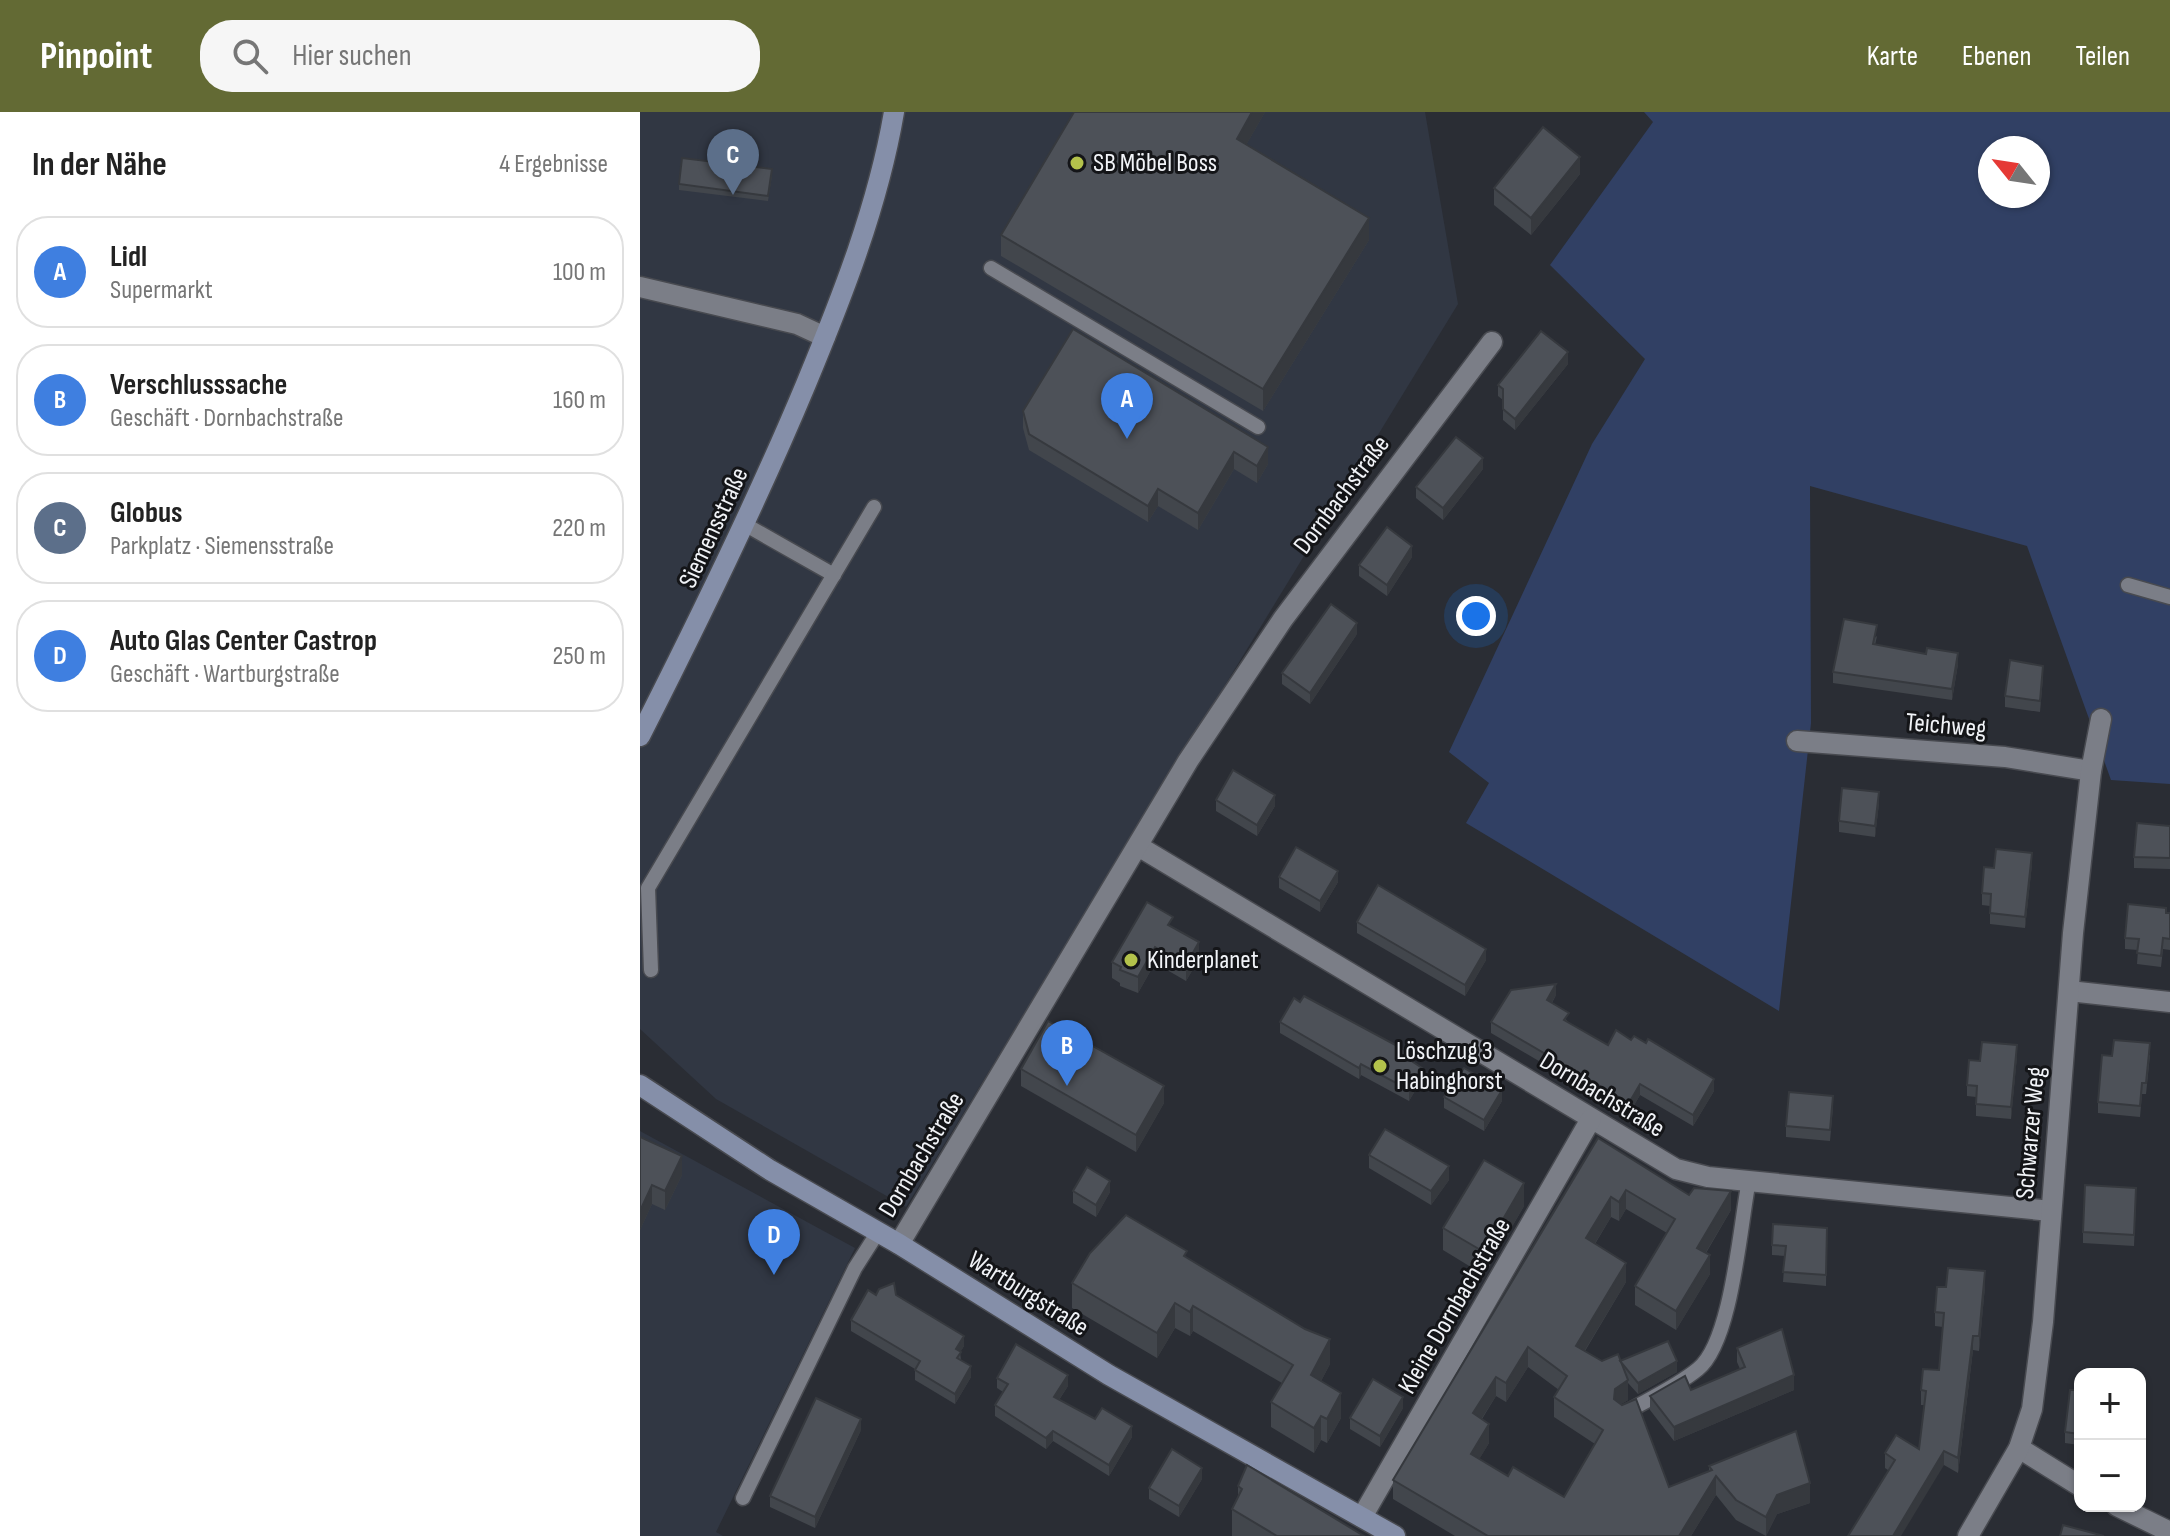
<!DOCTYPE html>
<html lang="de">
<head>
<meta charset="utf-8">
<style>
	body { margin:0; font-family:"Sofia Sans Condensed",sans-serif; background:#f6f6f6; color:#222 }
	.controls { position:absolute; right:24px; bottom:24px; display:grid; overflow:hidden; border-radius:16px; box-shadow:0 2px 6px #0004 }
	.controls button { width:72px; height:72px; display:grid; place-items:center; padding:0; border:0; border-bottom:2px solid #e0e0e0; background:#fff; color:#222; font:40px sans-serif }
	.compass { position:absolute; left:1338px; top:24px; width:72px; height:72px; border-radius:50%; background:#fff; box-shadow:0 2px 6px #0004; rotate:300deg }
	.you { position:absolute; left:836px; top:504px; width:28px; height:28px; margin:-20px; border:6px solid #fff; border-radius:50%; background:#1a73e8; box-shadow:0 0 0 12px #1a73e833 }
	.badge { display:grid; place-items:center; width:52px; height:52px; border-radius:50%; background:#636a34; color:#fff; font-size:26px; font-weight:700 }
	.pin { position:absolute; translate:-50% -66px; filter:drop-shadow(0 2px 4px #0008) }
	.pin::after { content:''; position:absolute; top:42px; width:28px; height:24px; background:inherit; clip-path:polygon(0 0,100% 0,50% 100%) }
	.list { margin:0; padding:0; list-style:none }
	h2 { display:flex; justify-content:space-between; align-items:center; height:104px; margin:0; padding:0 32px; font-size:34px }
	h2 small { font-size:26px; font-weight:400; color:#767676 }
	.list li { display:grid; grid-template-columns:52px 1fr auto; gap:24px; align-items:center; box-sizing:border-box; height:112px; margin:0 16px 16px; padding:0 16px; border:2px solid #e0e0e0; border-radius:32px }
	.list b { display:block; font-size:30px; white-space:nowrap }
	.list p { margin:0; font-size:26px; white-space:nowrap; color:#767676 }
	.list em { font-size:26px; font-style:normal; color:#767676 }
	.icon { flex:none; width:44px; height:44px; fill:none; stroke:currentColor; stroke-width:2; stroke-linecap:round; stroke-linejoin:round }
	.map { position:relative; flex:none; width:1530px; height:1424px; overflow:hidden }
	header { display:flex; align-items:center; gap:48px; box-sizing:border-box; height:112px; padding:0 40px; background:#636a34; color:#fff }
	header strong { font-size:38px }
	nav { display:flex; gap:44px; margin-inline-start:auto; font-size:28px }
	.search { width:560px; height:72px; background:#f6f6f6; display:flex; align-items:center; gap:20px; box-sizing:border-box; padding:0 28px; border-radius:32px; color:#767676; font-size:30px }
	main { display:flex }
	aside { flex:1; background:#fff }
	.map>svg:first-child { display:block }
	.built { fill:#313743 }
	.green { fill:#314064; fill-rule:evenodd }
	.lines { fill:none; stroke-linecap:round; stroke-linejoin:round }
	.lane-casing { stroke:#484a50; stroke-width:17 }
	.street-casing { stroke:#484a50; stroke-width:23 }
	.secondary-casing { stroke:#484a50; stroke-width:23 }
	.lane { stroke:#7b7e87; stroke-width:14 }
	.street { stroke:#7b7e87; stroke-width:20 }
	.secondary { stroke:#858fa9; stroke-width:20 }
	.wall { fill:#42464c; fill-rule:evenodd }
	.shaded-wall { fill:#36393e }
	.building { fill:#4d5158; stroke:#36393e; stroke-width:2; fill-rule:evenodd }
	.poi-dot { fill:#b3c24b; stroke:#141518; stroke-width:3 }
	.labels { text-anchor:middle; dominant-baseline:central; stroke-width:6; stroke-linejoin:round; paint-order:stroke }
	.poi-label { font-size:26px; fill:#f1f3f7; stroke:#141518; text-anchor:start }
	.street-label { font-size:26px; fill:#f1f3f7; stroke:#141518 }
</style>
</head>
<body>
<header>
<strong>Pinpoint</strong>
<div class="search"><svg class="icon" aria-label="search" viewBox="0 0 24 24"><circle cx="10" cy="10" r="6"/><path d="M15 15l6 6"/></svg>Hier suchen</div>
<nav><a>Karte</a><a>Ebenen</a><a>Teilen</a></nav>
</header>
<main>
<aside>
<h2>In der Nähe<small>4 Ergebnisse</small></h2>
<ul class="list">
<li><span class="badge" style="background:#3f7fe0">A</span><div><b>Lidl</b><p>Supermarkt</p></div><em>100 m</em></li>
<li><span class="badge" style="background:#3f7fe0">B</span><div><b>Verschlusssache</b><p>Geschäft · Dornbachstraße</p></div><em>160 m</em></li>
<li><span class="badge" style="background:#5c6f8a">C</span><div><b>Globus</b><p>Parkplatz · Siemensstraße</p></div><em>220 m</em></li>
<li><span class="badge" style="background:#3f7fe0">D</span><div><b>Auto Glas Center Castrop</b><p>Geschäft · Wartburgstraße</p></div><em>250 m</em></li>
</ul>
</aside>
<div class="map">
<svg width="1530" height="1424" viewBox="0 0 1530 1424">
	<rect width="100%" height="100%" fill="#2a2d34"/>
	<!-- built -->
	<g class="built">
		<path d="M0,0H785L818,192L266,1095L76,987L0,917Z"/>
		<path d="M0,1019L215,1136L76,1420L83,1424H0Z"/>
	</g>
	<!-- green -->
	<path class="green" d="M1004,0H1530V672L1471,668L1387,434L1170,374L1171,611L1139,899L826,711L849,671L809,640L952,332L1005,247L910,153L1013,10ZM1350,36H1398V84H1350Z"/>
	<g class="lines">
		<!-- lane casing -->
		<g class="lane-casing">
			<g id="lane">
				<path d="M351,156L618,315"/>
				<path d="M106,413L194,463"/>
				<path d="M1488,473L1530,485"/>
				<path d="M11,858L8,776L234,395"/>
				<path d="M983,1302C1007,1288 1036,1275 1058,1257C1092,1230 1100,1113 1109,1068"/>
				<path d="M103,1386L215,1156L238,1120"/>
			</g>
		</g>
		<!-- street casing -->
		<g class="street-casing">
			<g id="street">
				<path d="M0,175L157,212L185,225"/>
				<path d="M1157,629L1365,645L1451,659"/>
				<path d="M498,734L1036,1057L1068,1065L1411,1099"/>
				<path d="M1429,879L1530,890"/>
				<path d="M259,1132L548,649L643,507L852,230"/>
				<path d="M1379,1336L1440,1374"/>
				<path d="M1477,1394L1530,1420"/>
				<path d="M722,1405L951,1007"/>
				<path d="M1328,1424L1379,1336L1392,1297L1403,1210L1433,821L1451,659L1461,607"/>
			</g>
		</g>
		<!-- secondary casing -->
		<g class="secondary-casing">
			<g id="secondary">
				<path d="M0,624C59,508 116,392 166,272C202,185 238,94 254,0"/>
				<path d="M0,973L130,1058L259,1132L469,1263L755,1424"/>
			</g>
		</g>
		<!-- lane -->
		<use href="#lane" class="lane"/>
		<!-- street -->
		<use href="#street" class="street"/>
		<!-- secondary -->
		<use href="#secondary" class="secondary"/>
	</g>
	<!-- wall -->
	<g class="wall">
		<path d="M625,0L606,33L729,128L623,299L361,144V123Z"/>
		<path d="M940,62L891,123L854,93V76Z"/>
		<path d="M132,63L128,89L39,78V72Z"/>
		<path d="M433,217L628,352L617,371L594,357L558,418L518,394L508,410L389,338L383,316V299Z"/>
		<path d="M928,252L875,318L863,308V288L858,284V273Z"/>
		<path d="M843,357L803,408L776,386V375Z"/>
		<path d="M772,445L747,484L719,464V453Z"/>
		<path d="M717,522L670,592L642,572V561Z"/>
		<path d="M1237,524L1235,533L1318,552L1312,588L1193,571V560Z"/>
		<path d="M1403,565L1400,600L1365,595V584Z"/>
		<path d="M576,688L635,694L617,724L576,699Z"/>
		<path d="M1239,691L1235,725L1199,720V709Z"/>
		<path d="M1530,714V757L1494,756V745Z"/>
		<path d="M1392,752L1385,816L1350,812V794L1342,793V781L1354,756Z"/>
		<path d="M639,765L698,770L680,800L639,776Z"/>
		<path d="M1526,801H1530V838L1523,837L1521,855L1497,852L1498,838L1485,837V826Z"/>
		<path d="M717,810L846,848L825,884L717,821Z"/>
		<path d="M533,815L559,847L546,869L515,851L498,881L480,874V871L472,866V850Z"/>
		<path d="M916,883L912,891L929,911L968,933L1074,979L1053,1014L1000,983L989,1002L851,921V910Z"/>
		<path d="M640,910L776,952L782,967L769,989L721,963L719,967L640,921Z"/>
		<path d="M1510,943L1506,982H1502L1500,1005L1458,1001V990L1472,944Z"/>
		<path d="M1377,944L1371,1007L1336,1004V985L1327,984V973L1340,949Z"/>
		<path d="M381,957L524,991L496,1040L381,974Z"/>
		<path d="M804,985L862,989L844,1019L804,996Z"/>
		<path d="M1193,995L1190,1029L1146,1025V1014Z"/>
		<path d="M0,1025L42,1063L25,1098L12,1092L0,1118Z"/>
		<path d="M958,1026L1049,1083L1091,1098L1066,1141L1070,1162L1036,1218L995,1193V1174L1027,1121L986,1097L979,1109L971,1105L955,1132L986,1170L945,1239L962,1249H981L1037,1260L998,1282L988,1271V1288L981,1292L1029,1375L1069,1360V1354L1170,1391L1137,1402L1126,1424L1096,1408L1076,1383L1051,1424H815L753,1387V1368ZM888,1255L919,1278L914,1285V1305L955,1332L924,1385L868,1364L839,1347L849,1331L842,1307L856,1284L866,1290Z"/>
		<path d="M729,1043L809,1068L791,1093L729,1056Z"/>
		<path d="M433,1079L470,1080L456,1105L433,1091Z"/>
		<path d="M1496,1087L1494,1134L1443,1131V1120Z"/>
		<path d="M884,1094L844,1163L803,1138V1116Z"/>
		<path d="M1187,1116L1186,1174L1143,1170L1145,1144L1132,1143V1133Z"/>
		<path d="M547,1146L690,1252L681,1269L701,1306L687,1331L681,1328L674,1341L631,1315V1290L642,1271L553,1219L550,1224L535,1216L517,1246L432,1196V1171Z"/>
		<path d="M1345,1174L1339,1239L1333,1238L1318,1361L1304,1353L1248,1358L1245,1356V1341L1279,1337L1284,1293H1281V1278L1299,1258L1303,1215L1295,1214V1200Z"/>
		<path d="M236,1183H256L324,1234L320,1240L321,1248L331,1265L315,1292L275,1268V1257L211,1219V1208Z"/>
		<path d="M1097,1236L1154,1278L1034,1329L1010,1298V1284L1051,1278L1100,1257L1097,1250Z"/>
		<path d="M357,1266L428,1274L419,1288L455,1307L492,1325L469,1364L413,1329L406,1337L355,1304V1293L363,1280L357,1276Z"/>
		<path d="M1440,1266L1439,1333L1425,1331V1320Z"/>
		<path d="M763,1296L740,1335L710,1317V1306Z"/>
		<path d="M221,1318L175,1416L130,1395V1384Z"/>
		<path d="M562,1367L539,1405L509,1387V1376Z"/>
		<path d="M598,1374L724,1424H592V1397L598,1385Z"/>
	</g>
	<!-- shaded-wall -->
	<g class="shaded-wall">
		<path d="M612,0H625L597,49V27Z"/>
		<path d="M940,45V62L891,123V106Z"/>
		<path d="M729,106V128L623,299V277Z"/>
		<path d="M928,240V252L875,318V307Z"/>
		<path d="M628,335V352L617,371V354Z"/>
		<path d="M594,340V357L558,418V401Z"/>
		<path d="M843,346V357L803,408V396Z"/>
		<path d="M518,377V394L508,410V394Z"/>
		<path d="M772,434V445L747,484V473Z"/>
		<path d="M717,511V522L670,592V581Z"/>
		<path d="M1318,541V552L1312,588V577Z"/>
		<path d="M1239,680V691L1235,725V714Z"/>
		<path d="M635,683V694L617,724V713Z"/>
		<path d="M1392,741V752L1385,816V805Z"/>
		<path d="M698,759V770L680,800V789Z"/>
		<path d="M559,830V847L546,869V853Z"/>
		<path d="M515,835V851L498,881V865Z"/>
		<path d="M846,837V848L825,884V873Z"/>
		<path d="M916,872V883L907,899V888Z"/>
		<path d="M1377,933V944L1371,1007V995Z"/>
		<path d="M721,952V963L719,967V956Z"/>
		<path d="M782,956V967L769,989V978Z"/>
		<path d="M1074,967V979L1053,1014V1003Z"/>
		<path d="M1000,972V983L989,1002V991Z"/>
		<path d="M524,974V991L496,1040V1023Z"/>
		<path d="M862,978V989L844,1019V1008Z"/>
		<path d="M42,1044V1063L25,1098V1079Z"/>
		<path d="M809,1054V1068L791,1093V1079Z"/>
		<path d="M470,1069V1080L456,1105V1093Z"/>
		<path d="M884,1071V1094L844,1163V1140Z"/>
		<path d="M12,1073V1092L0,1118V1099Z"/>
		<path d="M986,1078V1097L979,1109V1090Z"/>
		<path d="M1091,1079V1098L1057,1155V1136Z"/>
		<path d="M971,1085V1105L946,1146V1126Z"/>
		<path d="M1070,1143V1162L1036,1218V1199Z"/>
		<path d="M986,1151V1170L936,1253V1234Z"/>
		<path d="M1345,1159V1174L1339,1239V1224Z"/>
		<path d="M535,1191V1216L517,1246V1221Z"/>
		<path d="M553,1194V1219L550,1224V1200Z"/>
		<path d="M324,1224V1234L316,1248V1237Z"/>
		<path d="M1333,1224V1238L1318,1361V1346Z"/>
		<path d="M690,1227V1252L671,1288V1263Z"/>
		<path d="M888,1235V1255L866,1290V1271Z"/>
		<path d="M1037,1249V1260L998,1282V1271Z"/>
		<path d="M331,1254V1265L315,1292V1282Z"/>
		<path d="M428,1263V1274L414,1295V1285Z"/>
		<path d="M1154,1263V1278L1034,1329V1315Z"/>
		<path d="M856,1265V1284L833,1320V1301Z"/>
		<path d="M988,1268V1288L975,1296L974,1306L975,1277Z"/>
		<path d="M701,1281V1306L687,1331V1307Z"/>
		<path d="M763,1285V1296L740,1335V1324Z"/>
		<path d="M681,1304V1328L674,1341V1316Z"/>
		<path d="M221,1307V1318L175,1416V1405Z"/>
		<path d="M849,1312V1331L831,1361V1342Z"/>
		<path d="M492,1314V1325L469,1364V1353Z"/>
		<path d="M413,1319V1329L406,1337V1326Z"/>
		<path d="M1304,1339V1353L1261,1424H1253Z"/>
		<path d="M562,1356V1367L539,1405V1394Z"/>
		<path d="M1076,1364V1383L1051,1424H1039Z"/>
		<path d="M1170,1371V1391L1137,1402L1126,1424V1405L1137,1383Z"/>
	</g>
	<!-- building -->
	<g class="building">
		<path d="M434,0H612L597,27L729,106L623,277L361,123Z"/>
		<path d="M903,15L940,45L891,106L854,76Z"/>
		<path d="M42,46L132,57L128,84L39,72Z"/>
		<path d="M433,217L628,335L617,354L594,340L558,401L518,377L508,394L389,322L383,299Z"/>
		<path d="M901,219L928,240L875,307L863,297V277L858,273Z"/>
		<path d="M816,325L843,346L803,396L776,375Z"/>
		<path d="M747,415L772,434L747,473L719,453Z"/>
		<path d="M691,492L717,511L670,581L642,561Z"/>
		<path d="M1204,507L1237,513L1233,532L1286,542L1287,536L1318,541L1312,577L1193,560Z"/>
		<path d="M1370,548L1403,554L1400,589L1365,584Z"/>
		<path d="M593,658L635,683L617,713L576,688Z"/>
		<path d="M1202,676L1239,680L1235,714L1199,709Z"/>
		<path d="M1497,711L1530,714V746L1494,745Z"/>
		<path d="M656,735L698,759L680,789L639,765Z"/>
		<path d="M1356,737L1392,741L1385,805L1350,801L1351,782L1342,781L1344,755L1354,756Z"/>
		<path d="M738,773L846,837L825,873L717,810Z"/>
		<path d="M507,790L533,805L528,813L559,830L546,853L515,835L498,865L480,858L481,855L472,850Z"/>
		<path d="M1488,792L1526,796V801H1530V827L1523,826L1521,844L1497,841L1499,827L1485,826Z"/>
		<path d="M916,872L907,888L929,901L924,908L968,933L976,918L991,928L994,924L1006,931L1008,927L1074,967L1053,1003L1000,972L989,991L851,910L871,878Z"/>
		<path d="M664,884L776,944L773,950L782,956L769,978L721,952L719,956L640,910L654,886L660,890Z"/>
		<path d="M408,909L524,974L496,1023L381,957Z"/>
		<path d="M1474,928L1510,931L1506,971H1502L1500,994L1458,990L1462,943L1472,944Z"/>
		<path d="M1342,930L1377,933L1371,995L1336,992L1337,974L1327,973L1329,948L1340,949Z"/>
		<path d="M824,956L862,978L844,1008L804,985Z"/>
		<path d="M1149,980L1193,984L1190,1018L1146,1014Z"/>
		<path d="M745,1017L809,1054L791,1079L729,1043Z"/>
		<path d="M0,1025L42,1044L25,1079L12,1073L0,1099Z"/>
		<path d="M958,1026L1049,1083L1054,1076L1091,1079L1057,1136L1070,1143L1036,1199L995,1174L1035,1107L986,1078L979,1090L971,1085L946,1126L986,1151L936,1234L962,1249L978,1242L988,1268L975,1277L974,1287L982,1293L996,1287L1029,1375L1072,1358L1069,1354L1156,1319L1170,1371L1137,1383L1126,1405L1096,1388L1076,1364L1039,1424H848L753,1368ZM888,1235L927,1264L914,1285L963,1318L924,1385L873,1355L868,1364L831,1342L849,1312L833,1301L856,1265L866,1271Z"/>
		<path d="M844,1048L884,1071L844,1140L803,1116Z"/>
		<path d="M447,1055L470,1069L456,1093L433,1079Z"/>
		<path d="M1445,1073L1496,1076L1494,1123L1443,1120Z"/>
		<path d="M486,1103L547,1139L544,1144L665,1217L690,1227L671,1263L701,1281L687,1307L681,1304L674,1316L631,1290L653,1253L553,1194L550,1200L535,1191L517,1221L432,1171L450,1141Z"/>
		<path d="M1133,1112L1187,1116L1186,1163L1143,1160L1146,1134L1132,1133Z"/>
		<path d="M1308,1156L1345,1159L1339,1224H1333L1318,1346L1304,1339L1253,1424H1208L1255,1348L1245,1341L1256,1323L1279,1337L1286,1279L1281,1278L1283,1257L1299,1258L1304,1201L1295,1200L1297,1175H1306Z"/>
		<path d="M254,1171L256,1183L324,1224L316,1237L321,1240L317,1246L331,1254L315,1282L275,1258L280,1249L211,1208L228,1178L236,1183L239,1177Z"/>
		<path d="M1142,1217L1154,1263L1034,1315L1010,1284L1045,1264L1051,1278L1105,1255L1097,1236Z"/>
		<path d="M1028,1229L1037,1249L998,1271L980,1249Z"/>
		<path d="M376,1232L428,1263L414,1285L455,1307L462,1296L492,1314L469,1353L413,1319L406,1326L355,1293L368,1272L357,1266Z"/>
		<path d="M1438,1266H1440L1439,1322L1425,1320L1430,1278H1436Z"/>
		<path d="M733,1267L763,1285L740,1324L710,1306Z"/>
		<path d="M176,1286L221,1307L175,1405L130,1384Z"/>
		<path d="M532,1337L562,1356L539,1394L509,1376Z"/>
		<path d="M607,1353L724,1424H637L592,1397L602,1377L598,1374Z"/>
		<path d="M1423,1413L1464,1424H1420Z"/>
	</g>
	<!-- markers -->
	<g class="poi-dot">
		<circle cx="437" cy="51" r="8"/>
		<circle cx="491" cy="848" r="8"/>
		<circle cx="740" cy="954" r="8"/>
	</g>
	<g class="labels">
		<!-- poi labels -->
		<g class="poi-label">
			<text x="453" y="51">SB Möbel Boss</text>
			<text x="507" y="848">Kinderplanet</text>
			<text x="756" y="939">Löschzug 3<tspan x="756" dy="30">Habinghorst</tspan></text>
		</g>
		<!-- street labels -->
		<g class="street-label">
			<text transform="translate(702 383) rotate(-53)">Dornbachstraße</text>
			<text transform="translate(74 416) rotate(-65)">Siemensstraße</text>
			<text transform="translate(1306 614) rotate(5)">Teichweg</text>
			<text transform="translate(962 983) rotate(31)">Dornbachstraße</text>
			<text transform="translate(1391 1021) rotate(-85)">Schwarzer Weg</text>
			<text transform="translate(282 1043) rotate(-59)">Dornbachstraße</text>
			<text transform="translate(388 1182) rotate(32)">Wartburgstraße</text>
			<text transform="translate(815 1194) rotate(-60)">Kleine Dornbachstraße</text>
		</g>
	</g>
</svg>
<div class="controls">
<button>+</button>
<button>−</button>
</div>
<svg class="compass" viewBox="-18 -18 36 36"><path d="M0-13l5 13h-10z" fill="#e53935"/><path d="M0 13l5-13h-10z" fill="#767676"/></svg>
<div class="you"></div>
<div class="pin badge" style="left:487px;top:327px;background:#3f7fe0">A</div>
<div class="pin badge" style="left:427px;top:974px;background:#3f7fe0">B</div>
<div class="pin badge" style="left:93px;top:83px;background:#5c6f8a">C</div>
<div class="pin badge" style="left:134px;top:1163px;background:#3f7fe0">D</div>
</div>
</main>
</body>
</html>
